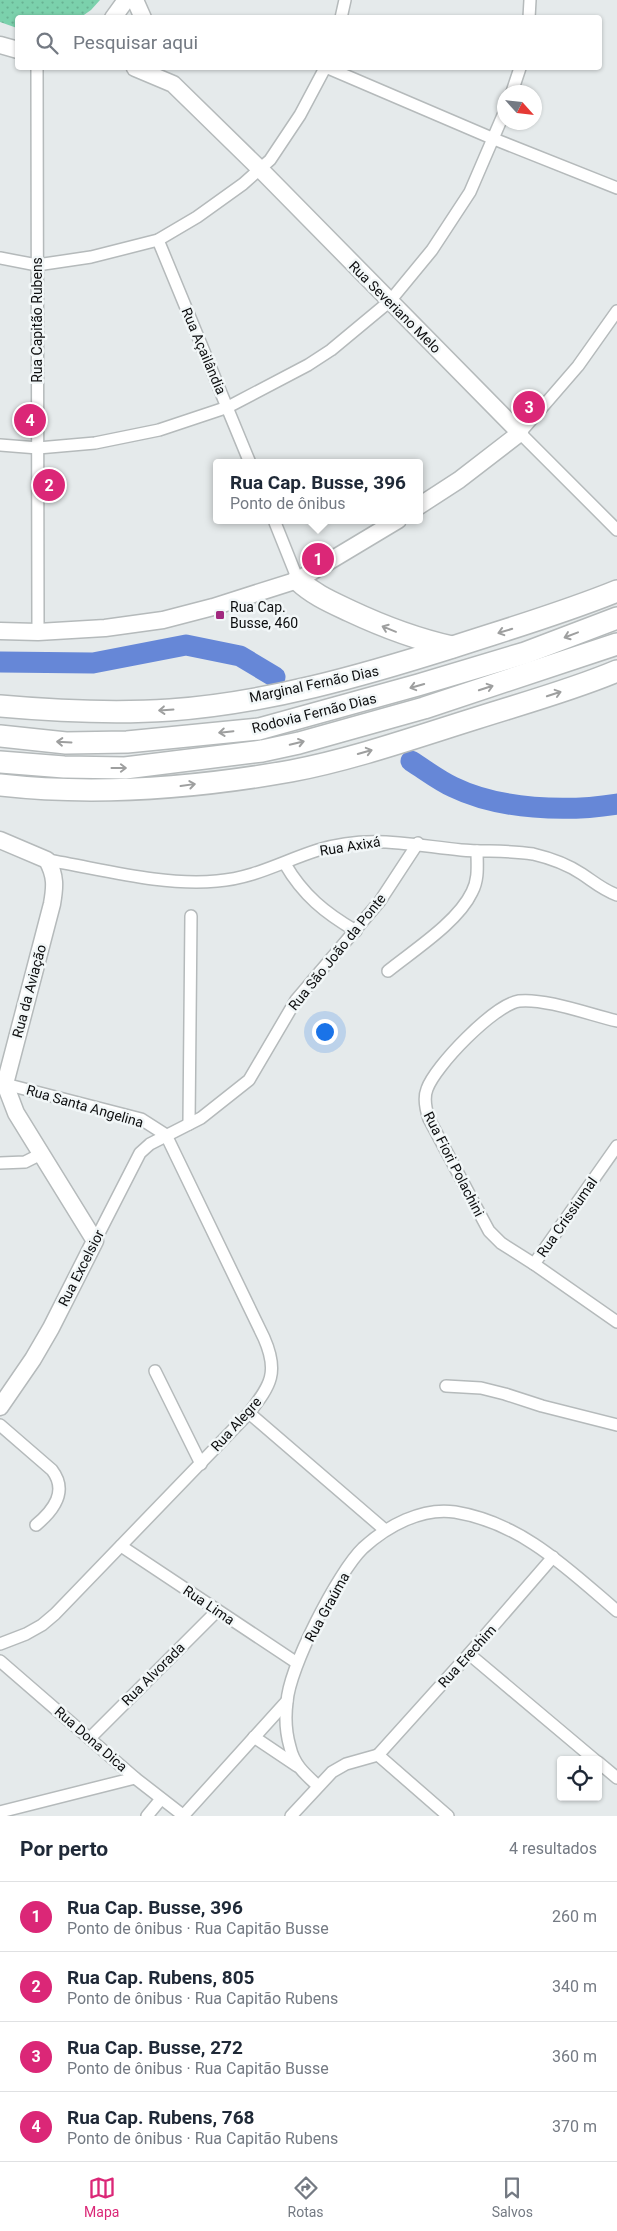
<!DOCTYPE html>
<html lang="pt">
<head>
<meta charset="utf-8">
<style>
	body { margin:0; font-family:Roboto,sans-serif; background:#f2f2f3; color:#1f2937 }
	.controls { position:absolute; right:15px; bottom:15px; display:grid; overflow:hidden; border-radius:5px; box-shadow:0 1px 4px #0004 }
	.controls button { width:45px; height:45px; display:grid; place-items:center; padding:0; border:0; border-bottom:1px solid #e0e1e3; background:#fff; color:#1f2937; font:25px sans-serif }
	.compass { position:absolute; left:497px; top:85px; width:45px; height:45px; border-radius:50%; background:#fff; box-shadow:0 1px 4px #0004; rotate:117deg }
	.you { position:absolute; left:324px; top:1031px; width:18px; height:18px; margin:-12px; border:4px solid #fff; border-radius:50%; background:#1a73e8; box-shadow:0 0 0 8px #1a73e833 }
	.badge { display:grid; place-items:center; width:32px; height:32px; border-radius:50%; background:#db2777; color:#fff; font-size:16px; font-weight:700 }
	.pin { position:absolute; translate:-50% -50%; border:2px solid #fff; box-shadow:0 1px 5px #0006 }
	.popup { position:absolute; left:213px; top:459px; width:210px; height:65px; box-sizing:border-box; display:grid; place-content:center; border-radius:5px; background:#fff; filter:drop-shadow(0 1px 4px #0005); font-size:16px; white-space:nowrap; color:#747a83 }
	.popup b { font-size:19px; color:#1f2937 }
	.popup::after { content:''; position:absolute; left:50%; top:100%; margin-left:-10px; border:10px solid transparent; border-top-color:#fff }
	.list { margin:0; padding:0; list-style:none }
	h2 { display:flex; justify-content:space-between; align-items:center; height:65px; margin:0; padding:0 20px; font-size:21px }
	h2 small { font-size:16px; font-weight:400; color:#747a83 }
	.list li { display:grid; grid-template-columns:32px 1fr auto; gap:15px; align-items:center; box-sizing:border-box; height:70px; padding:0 20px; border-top:1px solid #e0e1e3 }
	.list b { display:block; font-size:19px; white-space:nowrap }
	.list p { margin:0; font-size:16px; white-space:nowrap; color:#747a83 }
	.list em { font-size:16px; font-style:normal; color:#747a83 }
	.icon { flex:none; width:28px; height:28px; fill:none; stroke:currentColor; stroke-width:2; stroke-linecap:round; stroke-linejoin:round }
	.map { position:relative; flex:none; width:617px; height:1816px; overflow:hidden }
	.search { position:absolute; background:#fff; box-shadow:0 1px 4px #0004; left:15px; right:15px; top:15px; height:55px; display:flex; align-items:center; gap:12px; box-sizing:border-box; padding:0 18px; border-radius:5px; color:#747a83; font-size:19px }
	.sheet { height:345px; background:#fff }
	nav { display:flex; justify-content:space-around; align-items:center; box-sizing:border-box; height:70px; border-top:1px solid #e0e1e3; background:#fff; font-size:14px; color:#747a83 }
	nav a { display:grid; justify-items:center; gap:2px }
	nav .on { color:#db2777 }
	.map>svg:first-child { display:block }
	.park { fill:url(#park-dots) }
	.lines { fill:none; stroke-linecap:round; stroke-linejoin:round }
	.river { stroke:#6687d7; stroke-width:21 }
	.street-casing { stroke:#b5babb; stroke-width:14 }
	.secondary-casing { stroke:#b5babb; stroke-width:19 }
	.highway-casing { stroke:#b5babb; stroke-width:24 }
	.street { stroke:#fff; stroke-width:11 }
	.secondary { stroke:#fff; stroke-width:16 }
	.highway { stroke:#fff; stroke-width:21 }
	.oneway { stroke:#9e9f9f }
	.poi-dot { fill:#a2297f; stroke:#f2f7f8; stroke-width:2 }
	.labels { text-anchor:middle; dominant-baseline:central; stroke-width:5; stroke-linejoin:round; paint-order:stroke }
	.street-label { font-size:14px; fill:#0d0e0f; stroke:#f2f7f8 }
	.poi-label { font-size:14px; fill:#0d0e0f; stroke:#f2f7f8; text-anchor:start }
</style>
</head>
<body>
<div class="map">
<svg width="617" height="1816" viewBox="0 0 617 1816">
	<defs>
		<pattern id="park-dots" width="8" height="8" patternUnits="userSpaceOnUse" patternTransform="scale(1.25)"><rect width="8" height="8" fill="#7bd1ac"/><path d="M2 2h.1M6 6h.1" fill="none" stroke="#69b293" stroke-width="1.8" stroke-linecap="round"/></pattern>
	</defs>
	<rect width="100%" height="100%" fill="#e5eaeb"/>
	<!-- park -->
	<path class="park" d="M0,0H100L91,10L81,17L18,18L17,28L0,22Z"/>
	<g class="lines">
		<!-- river -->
		<g class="river">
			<path d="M0,662L93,663L186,645L240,656L275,677"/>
			<path d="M411,761C424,769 438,780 453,787C500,810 567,812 617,804"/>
		</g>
		<!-- street casing -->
		<g class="street-casing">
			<g id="street">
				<path d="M341,18L345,0"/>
				<path d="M529,18L530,0"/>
				<path d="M37,68L38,632"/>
				<path d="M328,68L494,139L617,188"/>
				<path d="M512,92L520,68"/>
				<path d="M158,240L250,463"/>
				<path d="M0,258L37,265L91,257L158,240L197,217L243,184L270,160L300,115L325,68"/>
				<path d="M617,311L578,366L520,433L617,530"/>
				<path d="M0,445L38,448L95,443L159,430L228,407L308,365L331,350L390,301L432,250L470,192L504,113"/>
				<path d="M274,520L298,580"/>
				<path d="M47,860C102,869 161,886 217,881C255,878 283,861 318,850C368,834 411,845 461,850C485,852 509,850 533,854C550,858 567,864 582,874C594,882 603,890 617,895"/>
				<path d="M285,864C303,895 325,913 356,931"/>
				<path d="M388,971C414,950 458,922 472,892C479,879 477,865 477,851"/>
				<path d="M617,1021C591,1015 545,998 519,1001C494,1005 435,1066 427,1089C423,1099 426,1110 429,1119L489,1231L501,1243L534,1264L617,1322"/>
				<path d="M189,1124L191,916"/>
				<path d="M0,1163L25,1162L41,1154"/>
				<path d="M95,1241L140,1153L150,1144L201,1118L249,1080L296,1000L380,901L418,843"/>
				<path d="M534,1264L617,1146"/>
				<path d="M155,1371L201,1464"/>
				<path d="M446,1386L481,1388L505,1394L542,1406L617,1425"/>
				<path d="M249,1413L385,1530"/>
				<path d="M0,1425L52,1470C68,1491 54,1510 36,1525"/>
				<path d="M121,1546L297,1663"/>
				<path d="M0,1644L26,1634L42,1625L55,1614L249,1413C271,1385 279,1372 264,1338L166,1135L141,1119L5,1084"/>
				<path d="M469,1654L595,1760"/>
				<path d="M0,1661L135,1778L184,1816"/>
				<path d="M254,1737L297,1766"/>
				<path d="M90,1738L217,1611"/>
				<path d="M378,1755L469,1654L553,1557"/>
				<path d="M378,1755L448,1816"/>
				<path d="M598,1762L617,1778"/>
				<path d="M318,1786C305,1774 294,1765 290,1747C286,1733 285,1717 287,1702C289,1668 338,1572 363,1548C387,1526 422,1507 455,1512C522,1523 568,1569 617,1611"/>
				<path d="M0,1812L135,1778"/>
				<path d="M147,1816L161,1799"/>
				<path d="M183,1816L287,1701"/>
				<path d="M291,1816L332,1772L346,1764L378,1755"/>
			</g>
		</g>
		<!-- secondary casing -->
		<g class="secondary-casing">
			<g id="secondary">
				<path d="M135,0L143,18"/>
				<path d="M113,18L126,0"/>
				<path d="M0,45L18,50"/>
				<path d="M135,68L173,84L261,170L520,433L459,480L419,506"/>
				<path d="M0,631L38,632L105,628L163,620L213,607L298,580L398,520"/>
				<path d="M0,840L47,860C56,876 55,887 52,904L5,1084L16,1113L95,1241L51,1328L33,1359L0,1407"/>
			</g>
		</g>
		<!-- highway casing -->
		<g class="highway-casing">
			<g id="highway">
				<path d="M298,580C314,595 331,602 350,611C384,627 416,639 452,647"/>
				<path d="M0,706C56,711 113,714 170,710C267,703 361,676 453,647C508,629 563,613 617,591"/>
				<path d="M0,736L66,743L127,742L259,729L418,685L525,653L617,618"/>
				<path d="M0,762L64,767L125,768L262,751L299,743L424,708L617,644"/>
				<path d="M0,785C97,796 195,788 291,771C354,759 416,737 477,718C524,703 572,690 617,671"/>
			</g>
		</g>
		<!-- street -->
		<use href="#street" class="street"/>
		<!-- secondary -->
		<use href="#secondary" class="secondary"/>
		<!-- highway -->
		<use href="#highway" class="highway"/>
	</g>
	<!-- one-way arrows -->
	<defs><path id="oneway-shaft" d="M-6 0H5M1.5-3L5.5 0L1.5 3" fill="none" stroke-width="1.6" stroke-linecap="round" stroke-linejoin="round" transform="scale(1.25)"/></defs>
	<g class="oneway">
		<use href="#oneway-shaft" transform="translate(389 629) rotate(-158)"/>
		<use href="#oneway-shaft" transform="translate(505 631) rotate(163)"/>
		<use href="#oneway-shaft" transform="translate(571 635) rotate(159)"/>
		<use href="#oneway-shaft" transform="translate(417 686) rotate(164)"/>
		<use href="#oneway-shaft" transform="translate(486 688) rotate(-18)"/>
		<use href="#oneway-shaft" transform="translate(554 694) rotate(-18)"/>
		<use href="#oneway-shaft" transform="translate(166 710) rotate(176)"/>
		<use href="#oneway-shaft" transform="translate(226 732) rotate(174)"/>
		<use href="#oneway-shaft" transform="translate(64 742) rotate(-177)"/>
		<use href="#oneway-shaft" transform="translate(297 743) rotate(-13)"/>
		<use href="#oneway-shaft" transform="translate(365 752) rotate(-16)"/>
		<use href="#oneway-shaft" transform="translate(119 768)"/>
		<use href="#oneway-shaft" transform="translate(188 785) rotate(-8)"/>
	</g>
	<!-- markers -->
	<rect class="poi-dot" x="215" y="610" width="10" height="10" rx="2.5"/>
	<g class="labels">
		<!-- street labels -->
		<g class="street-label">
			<text transform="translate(395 307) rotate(45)">Rua Severiano Melo</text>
			<text transform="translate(37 320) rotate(-90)">Rua Capitão Rubens</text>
			<text transform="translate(204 351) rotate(67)">Rua Açailândia</text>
			<text transform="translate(314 684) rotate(-12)">Marginal Fernão Dias</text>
			<text transform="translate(314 713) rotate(-14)">Rodovia Fernão Dias</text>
			<text transform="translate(350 846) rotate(-9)">Rua Axixá</text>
			<text transform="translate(337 952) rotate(-51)">Rua São João da Ponte</text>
			<text transform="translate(29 991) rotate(-75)">Rua da Aviação</text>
			<text transform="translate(85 1106) rotate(16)">Rua Santa Angelina</text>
			<text transform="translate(454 1164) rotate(63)">Rua Fiori Polachini</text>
			<text transform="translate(567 1217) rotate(-55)">Rua Crissiumal</text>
			<text transform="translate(81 1268) rotate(-63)">Rua Excelsior</text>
			<text transform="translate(236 1424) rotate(-48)">Rua Alegre</text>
			<text transform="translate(209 1605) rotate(34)">Rua Lima</text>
			<text transform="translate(327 1607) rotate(-61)">Rua Graúma</text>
			<text transform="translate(467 1656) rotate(-48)">Rua Erechim</text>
			<text transform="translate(153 1674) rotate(-45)">Rua Alvorada</text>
			<text transform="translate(91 1739) rotate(41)">Rua Dona Dica</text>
		</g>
		<!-- poi labels -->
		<g class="poi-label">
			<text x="230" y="607">Rua Cap.<tspan x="230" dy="16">Busse, 460</tspan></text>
		</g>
	</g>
</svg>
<div class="controls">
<button><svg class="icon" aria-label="locate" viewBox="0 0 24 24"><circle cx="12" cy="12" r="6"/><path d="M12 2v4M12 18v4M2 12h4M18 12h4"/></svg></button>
</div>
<svg class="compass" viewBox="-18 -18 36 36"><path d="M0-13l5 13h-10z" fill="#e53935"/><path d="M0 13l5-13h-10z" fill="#747a83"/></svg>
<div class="you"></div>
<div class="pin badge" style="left:318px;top:559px">1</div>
<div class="popup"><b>Rua Cap. Busse, 396</b>Ponto de ônibus</div>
<div class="pin badge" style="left:49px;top:485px">2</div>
<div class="pin badge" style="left:529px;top:407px">3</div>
<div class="pin badge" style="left:30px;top:420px">4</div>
<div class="search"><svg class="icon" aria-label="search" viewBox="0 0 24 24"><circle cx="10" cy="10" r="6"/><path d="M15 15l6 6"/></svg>Pesquisar aqui</div>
</div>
<section class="sheet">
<h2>Por perto<small>4 resultados</small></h2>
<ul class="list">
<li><span class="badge">1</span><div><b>Rua Cap. Busse, 396</b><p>Ponto de ônibus · Rua Capitão Busse</p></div><em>260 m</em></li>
<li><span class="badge">2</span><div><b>Rua Cap. Rubens, 805</b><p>Ponto de ônibus · Rua Capitão Rubens</p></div><em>340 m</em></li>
<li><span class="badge">3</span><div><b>Rua Cap. Busse, 272</b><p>Ponto de ônibus · Rua Capitão Busse</p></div><em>360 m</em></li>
<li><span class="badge">4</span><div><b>Rua Cap. Rubens, 768</b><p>Ponto de ônibus · Rua Capitão Rubens</p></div><em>370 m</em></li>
</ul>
</section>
<nav>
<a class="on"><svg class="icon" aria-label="map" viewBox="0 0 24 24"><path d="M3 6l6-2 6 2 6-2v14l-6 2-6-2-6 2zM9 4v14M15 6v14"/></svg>Mapa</a>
<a><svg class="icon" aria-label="directions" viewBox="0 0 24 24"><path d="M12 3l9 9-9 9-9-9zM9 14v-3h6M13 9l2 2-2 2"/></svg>Rotas</a>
<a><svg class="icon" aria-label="saved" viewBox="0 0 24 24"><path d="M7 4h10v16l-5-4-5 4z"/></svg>Salvos</a>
</nav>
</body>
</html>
